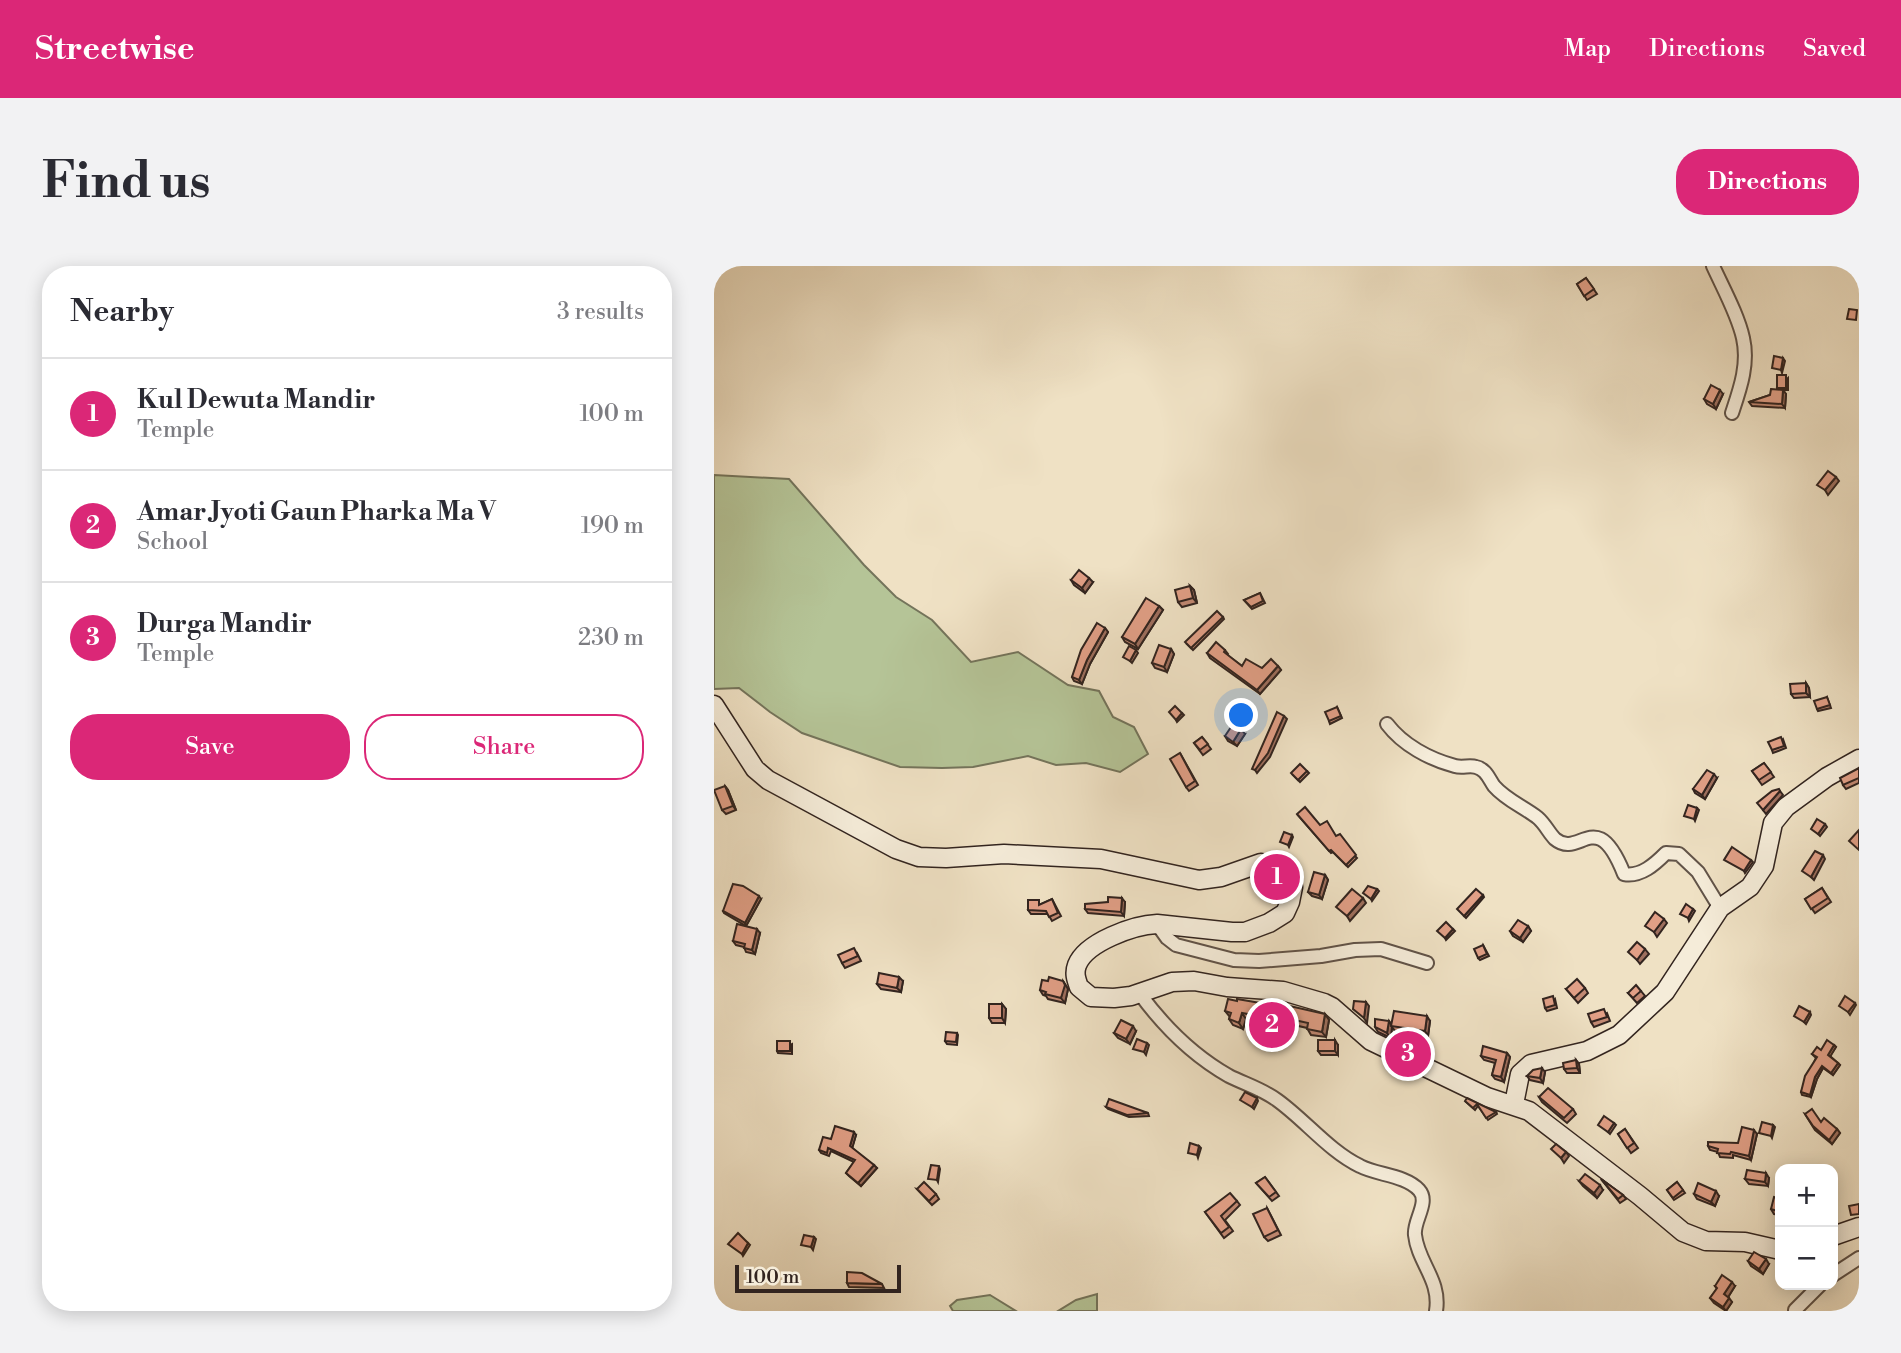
<!DOCTYPE html>
<html lang="en">
<head>
<meta charset="utf-8">
<style>
	body { margin:0; font-family:"Libre Bodoni",serif; background:#f2f2f3; color:#2b2b33 }
	.controls { position:absolute; right:21px; bottom:21px; display:grid; overflow:hidden; border-radius:14px; box-shadow:0 4px 18px #0003 }
	.controls button { width:63px; height:63px; display:grid; place-items:center; padding:0; border:0; border-bottom:2px solid #e1e1e2; background:#fff; color:#2b2b33; font:35px sans-serif }
	.scale { position:absolute; left:21px; bottom:18px; width:166px; box-sizing:border-box; padding-left:7px; border:4px solid #32241f; border-top:0; font-size:19px; line-height:24px; white-space:nowrap; color:#32241f; -webkit-text-stroke:5px #f5ecd9; paint-order:stroke }
	.you { position:absolute; left:528px; top:450px; width:24px; height:24px; margin:-18px; border:5px solid #fff; border-radius:50%; background:#1a73e8; box-shadow:0 0 0 10px #1a73e833 }
	.badge { display:grid; place-items:center; width:46px; height:46px; border-radius:50%; background:#db2777; color:#fff; font-size:23px; font-weight:700 }
	.pin { position:absolute; translate:-50% -50%; border:4px solid #fff; box-shadow:0 2px 7px #0006 }
	.list { margin:0; padding:0; list-style:none }
	h2 { display:flex; justify-content:space-between; align-items:center; height:91px; margin:0; padding:0 28px; font-size:30px }
	h2 small { font-size:23px; font-weight:400; color:#7c7c81 }
	.list li { display:grid; grid-template-columns:46px 1fr auto; gap:21px; align-items:center; box-sizing:border-box; height:112px; padding:0 28px; border-top:2px solid #e1e1e2 }
	.list b { display:block; font-size:26px; white-space:nowrap }
	.list p { margin:0; font-size:23px; white-space:nowrap; color:#7c7c81 }
	.list em { font-size:23px; font-style:normal; color:#7c7c81 }
	.actions { display:flex; gap:14px; padding:21px 28px }
	.actions a { flex:1; padding:16px 0; border:2px solid #db2777; border-radius:28px; text-align:center; font-size:24px; color:#db2777 }
	.actions .main { background:#db2777; color:#fff }
	.map { position:relative; flex:none; width:1145px; height:1045px; overflow:hidden; border-radius:28px }
	header { display:flex; align-items:center; gap:42px; box-sizing:border-box; height:98px; padding:0 35px; background:#db2777; color:#fff }
	header strong { font-size:33px }
	nav { display:flex; gap:38px; margin-inline-start:auto; font-size:24px }
	.intro { display:flex; align-items:center; justify-content:space-between; box-sizing:border-box; height:168px; padding:0 42px }
	h1 { margin:0; font-size:49px }
	.button { padding:18px 32px; border-radius:28px; background:#db2777; color:#fff; font-size:24px; font-weight:700 }
	main { display:flex; gap:42px; padding:0 42px }
	aside { flex:1; background:#fff; border-radius:28px; box-shadow:0 4px 18px #0003 }
	.map>svg:first-child { display:block }
	.green { fill:#b5c497; stroke:#74745b; stroke-width:2 }
	.lines { fill:none; stroke-linecap:round; stroke-linejoin:round }
	.street-casing { stroke:#615348; stroke-width:16 }
	.secondary-casing { stroke:#32241f; stroke-width:21 }
	.street { stroke:#f5ecd9; stroke-width:12 }
	.secondary { stroke:#f5ecd9; stroke-width:18 }
	.wall { fill:#c28973; stroke:#32241f; stroke-width:2 }
	.shaded-wall { fill:#9e6f5e; stroke:#32241f; stroke-width:2 }
	.building { fill:#e19f86; stroke:#32241f; stroke-width:2 }
</style>
</head>
<body>
<header>
<strong>Streetwise</strong>
<nav><a>Map</a><a>Directions</a><a>Saved</a></nav>
</header>
<div class="intro"><h1>Find us</h1><a class="button">Directions</a></div>
<main>
<aside>
<h2>Nearby<small>3 results</small></h2>
<ul class="list">
<li><span class="badge">1</span><div><b>Kul Dewuta Mandir</b><p>Temple</p></div><em>100 m</em></li>
<li><span class="badge">2</span><div><b>Amar Jyoti Gaun Pharka Ma V</b><p>School</p></div><em>190 m</em></li>
<li><span class="badge">3</span><div><b>Durga Mandir</b><p>Temple</p></div><em>230 m</em></li>
</ul>
<div class="actions"><a class="main">Save</a><a>Share</a></div>
</aside>
<div class="map">
<svg width="1145" height="1045" viewBox="0 0 1145 1045">
	<rect width="100%" height="100%" fill="#efe1c4"/>
	<filter id="stains"><feTurbulence type="fractalNoise" baseFrequency=".00286" numOctaves="4"/><feColorMatrix values="0 0 0 0 .2 0 0 0 0 .09 0 0 0 0 .02 0 0 0 .5 -.17"/></filter>
	<radialGradient id="worn" r=".72"><stop offset=".6" stop-color="#630" stop-opacity="0"/><stop offset="1" stop-color="#630" stop-opacity=".3"/></radialGradient>
	<!-- green -->
	<g class="green">
		<path d="M0,209L75,213L150,299L182,331L218,354L257,396L304,386L354,419L385,425L399,451L420,461L434,488L406,506L372,497L342,499L314,490L259,501L228,502L186,501L88,467L56,446L25,422L0,423Z"/>
		<path d="M383,1028V1045H344L362,1034Z"/>
		<path d="M276,1029L302,1045H239L236,1040L243,1034Z"/>
	</g>
	<g class="lines">
		<!-- street casing -->
		<g class="street-casing">
			<g id="street">
				<path d="M999,0C1009,22 1024,49 1029,72C1035,98 1026,123 1018,147"/>
				<path d="M673,458C689,479 715,493 741,500C748,502 756,499 762,501C772,503 775,513 780,520C792,534 810,541 824,552C831,558 835,567 841,573C866,594 882,538 910,608C927,611 941,598 952,587L965,588L984,606L1006,642"/>
				<path d="M443,658L453,672L462,679L520,694L545,695L607,690L641,684L667,683L713,697"/>
				<path d="M426,728C451,762 478,789 515,810C531,818 548,823 563,834C591,854 615,885 646,900C663,909 691,909 705,924C716,936 699,955 701,969C704,997 727,1014 722,1045"/>
				<path d="M1119,1009L1145,992"/>
				<path d="M1081,1044L1106,1019"/>
			</g>
		</g>
		<!-- secondary casing -->
		<g class="secondary-casing">
			<g id="secondary">
				<path d="M0,439L41,503L54,514L182,583L205,591L232,592L290,588L387,593L485,614L507,611L547,597L563,600L576,612L579,621L576,636L571,647L555,657L531,666H518L443,658C420,659 372,676 363,699C360,707 362,713 365,721L377,731L400,732L417,730L458,716L480,715L513,721L569,725L610,737L618,741L657,775L773,831L815,845L926,930L969,966L992,975L1031,976L1066,984"/>
				<path d="M800,838L806,808L817,798L873,785L905,769L951,726L1006,642L1036,621L1050,600L1059,557L1072,541L1113,511L1145,493"/>
				<path d="M1119,970L1145,961"/>
			</g>
		</g>
		<!-- street -->
		<use href="#street" class="street"/>
		<!-- secondary -->
		<use href="#secondary" class="secondary"/>
	</g>
	<!-- wall -->
	<g class="wall">
		<path d="M872,12L883,28L873,34L863,18Z"/>
		<path d="M1074,112V124H1069L1072,128L1071,142L1038,140L1035,136L1056,129L1064,124L1063,122Z"/>
		<path d="M1009,128L1002,143L993,138L990,133Z"/>
		<path d="M357,314L379,316L371,327L360,319Z"/>
		<path d="M476,320L480,324L483,337L468,341L464,336Z"/>
		<path d="M546,327L551,337L538,343L530,334Z"/>
		<path d="M445,340L449,344L424,383L411,376L408,371Z"/>
		<path d="M509,351L510,353L479,384L473,378Z"/>
		<path d="M391,362L394,366L376,398L368,418L360,415L358,411Z"/>
		<path d="M457,383L460,388L453,406L441,402L438,397Z"/>
		<path d="M511,384L514,388L513,389L528,400L548,402L564,400L567,404L546,428L496,392L493,387Z"/>
		<path d="M1092,417L1095,422L1096,431L1080,432L1077,428Z"/>
		<path d="M1113,431L1117,442L1104,445L1103,443Z"/>
		<path d="M623,441L628,452L616,458L615,455Z"/>
		<path d="M531,468L523,480L514,475L511,470Z"/>
		<path d="M488,471L497,483L489,489L480,477Z"/>
		<path d="M1069,473L1072,482L1059,487L1058,484Z"/>
		<path d="M466,487L484,519L475,525L472,521Z"/>
		<path d="M1050,497L1060,511L1048,519L1038,505Z"/>
		<path d="M1145,502V517L1132,523L1129,519Z"/>
		<path d="M593,505L595,507L586,516L579,509Z"/>
		<path d="M1003,512L991,533L981,527L979,523Z"/>
		<path d="M11,520L14,524L22,544L12,548L8,544Z"/>
		<path d="M583,548L606,559L622,570L643,592L634,601L619,586L617,587Z"/>
		<path d="M611,609L614,614L608,633L598,630L594,626Z"/>
		<path d="M1108,622L1117,636L1101,647L1091,633Z"/>
		<path d="M47,633L32,660L10,647L9,645Z"/>
		<path d="M338,633L347,650L338,655L334,648H317L314,644Z"/>
		<path d="M394,636H411L410,650L374,647L371,643Z"/>
		<path d="M814,660L817,665L809,676L799,670L796,665Z"/>
		<path d="M46,667L41,688L32,686L30,681L22,679L19,675Z"/>
		<path d="M769,679L775,690L766,694L764,692Z"/>
		<path d="M143,687L147,695L131,702L128,697Z"/>
		<path d="M189,715L187,726L167,723L163,718Z"/>
		<path d="M334,715H349L354,723L351,737L334,733L332,730L329,729L326,724Z"/>
		<path d="M871,722L874,727L864,737L852,723Z"/>
		<path d="M927,725L931,730L923,737L914,727Z"/>
		<path d="M841,733L843,742L833,745L831,742Z"/>
		<path d="M523,735L611,748L615,754L612,771L597,769L593,762L571,757L568,769L558,767L553,761L554,757L532,753L529,763L519,759L515,753L516,751L511,745Z"/>
		<path d="M288,738L292,743L291,757H278L275,752Z"/>
		<path d="M893,747L896,755L880,761L877,756Z"/>
		<path d="M675,755L678,759L716,755L714,770L681,765L678,761L677,772L664,766L661,761Z"/>
		<path d="M422,765L416,778L404,772L400,767Z"/>
		<path d="M243,767L244,769L243,779L233,778L231,775Z"/>
		<path d="M78,778V788L64,787L63,785Z"/>
		<path d="M624,779V789H607L604,785Z"/>
		<path d="M1120,779L1122,781L1116,790L1126,799L1119,809L1109,802L1103,813L1097,831L1088,829L1087,826L1102,792L1098,788Z"/>
		<path d="M793,787L796,791L790,816L781,813L778,809L781,797L770,794L767,790Z"/>
		<path d="M862,794L865,798L866,807H853L850,803Z"/>
		<path d="M831,806L829,817L816,814L813,810Z"/>
		<path d="M825,831L859,843L862,848L853,857L828,836Z"/>
		<path d="M751,835L782,846L783,848L774,854L764,840L761,844Z"/>
		<path d="M392,841L434,847L435,850L415,851L394,843Z"/>
		<path d="M1091,848L1123,863L1126,867L1118,878L1101,864Z"/>
		<path d="M911,863L924,882L917,887L904,868Z"/>
		<path d="M1043,868L1037,894L1019,889V892L1006,891L1004,886L996,884L994,880L1024,877Z"/>
		<path d="M142,869L138,882L163,902L147,920L135,910L132,907L140,896L117,885L115,890L107,887L105,884L117,873Z"/>
		<path d="M551,911L565,930L558,935L542,917Z"/>
		<path d="M1055,912L1054,920L1035,918L1031,913Z"/>
		<path d="M887,913L909,929L912,933L906,937Z"/>
		<path d="M865,915L889,924L883,932L869,920Z"/>
		<path d="M963,916L971,927L960,934L953,924Z"/>
		<path d="M203,923L222,928L225,933L218,939Z"/>
		<path d="M980,928L1005,930L1001,940L983,933Z"/>
		<path d="M1066,933V949L1060,948L1057,943Z"/>
		<path d="M523,935L526,939L511,954L519,965L510,972L491,946Z"/>
		<path d="M553,942L567,969L554,975L550,971Z"/>
		<path d="M1034,995L1055,998L1049,1008L1037,1000Z"/>
		<path d="M133,1017L168,1018L170,1022L135,1021Z"/>
		<path d="M1001,1020H1021L1014,1031L1018,1036L1012,1045L1000,1037L996,1032L1003,1023Z"/>
	</g>
	<!-- shaded-wall -->
	<g class="shaded-wall">
		<path d="M1069,92L1071,95L1068,107L1067,104Z"/>
		<path d="M1006,124L1009,128L1002,143L999,138Z"/>
		<path d="M1069,124L1072,128L1071,142L1068,138Z"/>
		<path d="M1122,211L1125,215L1114,229L1111,224Z"/>
		<path d="M375,312L379,316L371,327L368,322Z"/>
		<path d="M476,320L480,324L483,337L479,332Z"/>
		<path d="M445,340L449,344L424,383L421,378Z"/>
		<path d="M391,362L394,366L376,398L368,418L365,414L373,394Z"/>
		<path d="M457,383L460,388L453,406L450,401Z"/>
		<path d="M422,384L424,387L418,397L416,395Z"/>
		<path d="M564,400L567,404L546,428L543,424Z"/>
		<path d="M1092,417L1095,422L1096,431L1092,427Z"/>
		<path d="M468,447L470,449L463,456L462,454Z"/>
		<path d="M570,450L573,453L556,491L543,507L541,504Z"/>
		<path d="M527,463L531,468L523,480L519,476Z"/>
		<path d="M1000,508L1003,512L991,533L988,529Z"/>
		<path d="M11,520L14,524L22,544L19,540Z"/>
		<path d="M1066,525L1069,529L1052,548L1049,544Z"/>
		<path d="M983,542L985,544L981,555L980,553Z"/>
		<path d="M1111,558L1113,561L1106,570L1104,568Z"/>
		<path d="M578,569L579,571L575,581L574,579Z"/>
		<path d="M1109,589L1111,593L1100,614L1097,611Z"/>
		<path d="M1037,594L1039,596L1031,607L1030,605Z"/>
		<path d="M611,609L614,614L608,633L605,629Z"/>
		<path d="M663,623L665,625L658,635L657,633Z"/>
		<path d="M769,629L770,631L752,652L750,650Z"/>
		<path d="M45,630L47,633L32,660L31,657Z"/>
		<path d="M408,632L411,636L410,650L407,646Z"/>
		<path d="M649,632L652,637L636,655L633,650Z"/>
		<path d="M979,643L981,645L975,655L974,652Z"/>
		<path d="M950,653L953,657L943,671L940,666Z"/>
		<path d="M814,660L817,665L809,676L806,672Z"/>
		<path d="M43,663L46,667L41,688L38,684Z"/>
		<path d="M739,663L741,665L732,674L731,672Z"/>
		<path d="M931,683L935,688L926,698L923,694Z"/>
		<path d="M185,711L189,715L187,726L183,722Z"/>
		<path d="M349,715L354,723L351,737L347,732Z"/>
		<path d="M652,736L655,740L653,757L650,752Z"/>
		<path d="M1141,737L1142,739L1136,749L1134,746Z"/>
		<path d="M288,738L292,743L291,757L288,752Z"/>
		<path d="M1096,746L1097,749L1092,758L1090,756Z"/>
		<path d="M528,747L532,753L529,763L525,757Z"/>
		<path d="M611,748L615,754L612,771L608,766Z"/>
		<path d="M713,750L716,755L714,770L711,765Z"/>
		<path d="M567,751L571,757L568,769L564,764Z"/>
		<path d="M675,755L678,760L677,772L673,767Z"/>
		<path d="M419,760L422,765L416,778L412,773Z"/>
		<path d="M621,774L624,779V789L621,785Z"/>
		<path d="M433,777L435,779L432,789L430,786Z"/>
		<path d="M1120,779L1122,781L1116,791L1114,789Z"/>
		<path d="M793,787L796,791L790,816L787,811Z"/>
		<path d="M862,794L865,798L866,807L863,802Z"/>
		<path d="M1124,797L1126,799L1119,809L1117,807Z"/>
		<path d="M1108,800L1109,802L1103,813L1097,831L1096,829L1101,811Z"/>
		<path d="M828,802L831,806L829,817L826,812Z"/>
		<path d="M543,832L544,835L540,843L538,841Z"/>
		<path d="M900,857L902,859L896,868L894,866Z"/>
		<path d="M1059,859L1061,861L1058,872L1057,870Z"/>
		<path d="M1123,863L1126,867L1118,878L1115,874Z"/>
		<path d="M1040,864L1043,868L1037,894L1035,890Z"/>
		<path d="M140,866L142,869L138,883L136,880Z"/>
		<path d="M485,880L487,882L484,892L483,889Z"/>
		<path d="M852,886L855,890L850,897L847,892Z"/>
		<path d="M160,899L163,902L147,920L144,917Z"/>
		<path d="M225,900L226,903L224,916L223,914Z"/>
		<path d="M1052,907L1055,912L1054,920L1051,916Z"/>
		<path d="M886,919L889,924L883,932L880,927Z"/>
		<path d="M1002,925L1005,930L1001,940L997,936Z"/>
		<path d="M100,971L102,973L99,984L97,981Z"/>
		<path d="M34,977L36,979L29,990L28,988Z"/>
		<path d="M1052,993L1055,998L1049,1008L1045,1003Z"/>
		<path d="M1018,1016L1021,1020L1013,1033L1010,1028Z"/>
		<path d="M1015,1032L1018,1036L1012,1045L1009,1041Z"/>
	</g>
	<!-- building -->
	<g class="building">
		<path d="M872,12L880,23L870,30L863,18Z"/>
		<path d="M1135,43L1143,44L1142,54L1133,53Z"/>
		<path d="M1060,90L1069,92L1067,104L1058,102Z"/>
		<rect x="1063" y="109" width="9" height="13"/>
		<path d="M997,119L1006,124L999,138L990,133Z"/>
		<path d="M1057,123L1069,124L1068,138L1035,136L1056,129Z"/>
		<path d="M1114,205L1122,211L1111,224L1103,219Z"/>
		<path d="M365,304L375,312L368,322L357,314Z"/>
		<path d="M476,320L479,332L464,336L461,324Z"/>
		<path d="M546,327L549,335L537,341L530,334Z"/>
		<path d="M432,332L445,340L421,378L408,371Z"/>
		<path d="M503,345L509,351L477,382L471,376Z"/>
		<path d="M383,357L391,362L373,394L365,414L358,411L367,384Z"/>
		<path d="M502,376L511,384L510,386L528,400L532,393L548,402L557,393L564,400L543,424L493,387Z"/>
		<path d="M445,379L457,383L450,401L438,397Z"/>
		<path d="M415,380L422,384L416,395L409,391Z"/>
		<path d="M1092,417V427L1077,428L1076,418Z"/>
		<path d="M1113,431L1116,439L1103,443L1100,435Z"/>
		<path d="M461,440L468,447L462,454L455,446Z"/>
		<path d="M623,441L627,450L615,455L611,446Z"/>
		<path d="M563,446L570,450L554,487L541,504L538,503Z"/>
		<path d="M519,458L527,463L519,476L511,470Z"/>
		<path d="M488,471L494,478L486,484L480,477Z"/>
		<path d="M1067,471L1070,480L1058,484L1054,476Z"/>
		<path d="M466,487L481,515L472,521L456,493Z"/>
		<path d="M1050,497L1057,506L1045,514L1038,505Z"/>
		<path d="M586,498L593,505L584,514L577,507Z"/>
		<path d="M1145,502V512L1129,519L1126,512Z"/>
		<path d="M993,504L1000,508L988,529L979,523Z"/>
		<path d="M11,520L19,540L8,544L0,524Z"/>
		<path d="M1065,523L1066,525L1049,544L1043,537L1058,525Z"/>
		<path d="M974,539L983,542L980,553L970,550Z"/>
		<path d="M591,541L606,559L613,555L622,570L626,568L642,589L632,599L617,584L615,585L583,548Z"/>
		<path d="M1103,553L1111,558L1104,568L1097,563Z"/>
		<path d="M1145,564V584L1135,575Z"/>
		<path d="M570,566L578,569L574,579L566,576Z"/>
		<path d="M1018,581L1037,594L1030,605L1010,594Z"/>
		<path d="M1101,585L1109,589L1097,611L1088,605Z"/>
		<path d="M600,606L611,609L605,629L594,626Z"/>
		<path d="M19,618L29,620L45,630L31,657L9,645Z"/>
		<path d="M654,620L663,623L657,633L649,627Z"/>
		<path d="M1108,622L1114,632L1097,643L1091,633Z"/>
		<path d="M638,623L649,632L633,650L622,641Z"/>
		<path d="M762,623L769,629L750,650L743,643Z"/>
		<path d="M394,631L408,632L407,646L371,643V638L394,636Z"/>
		<path d="M338,633L344,647L335,651L332,645L314,644V634H325V639Z"/>
		<path d="M972,638L979,643L974,652L966,648Z"/>
		<path d="M941,646L950,653L940,666L931,660Z"/>
		<path d="M804,654L814,660L806,672L796,665Z"/>
		<path d="M732,656L739,663L731,672L723,665Z"/>
		<path d="M23,658L43,663L38,684L30,682L31,678L19,675Z"/>
		<path d="M923,676L931,683L923,694L914,686Z"/>
		<path d="M769,679L773,688L764,692L760,683Z"/>
		<path d="M140,682L144,690L128,697L124,689Z"/>
		<path d="M165,707L185,711L183,722L163,718Z"/>
		<path d="M335,711L349,715L351,719L347,732L331,728L332,726L326,724L328,714L334,715Z"/>
		<path d="M863,713L871,722L860,732L852,723Z"/>
		<path d="M922,719L927,725L919,732L914,727Z"/>
		<path d="M839,730L841,739L831,742L829,733Z"/>
		<path d="M1131,730L1141,737L1134,746L1125,740Z"/>
		<path d="M514,733L523,735V733L558,739V736L611,748L608,766L593,763L594,757L567,751L564,764L553,761L555,752L528,747L525,757L515,753L517,747L511,745Z"/>
		<path d="M640,735L652,736L650,752L639,743Z"/>
		<rect x="275" y="738" width="13" height="14"/>
		<path d="M1085,740L1096,746L1090,756L1080,750Z"/>
		<path d="M890,743L893,751L877,756L874,748Z"/>
		<path d="M680,745L713,750L711,765L677,760Z"/>
		<path d="M661,753L675,755L673,767L661,761Z"/>
		<path d="M407,754L419,760L412,773L400,767Z"/>
		<path d="M232,766L243,767L242,776L231,775Z"/>
		<path d="M423,773L433,777L430,786L419,783Z"/>
		<rect x="604" y="774" width="17" height="11"/>
		<path d="M1113,774L1120,779L1114,789L1124,797L1117,807L1108,800L1101,811L1096,829L1087,826L1091,810L1103,791L1098,788L1103,781L1107,784Z"/>
		<rect x="63" y="775" width="13" height="10"/>
		<path d="M769,780L793,787L787,811L778,809L782,794L767,790Z"/>
		<path d="M862,794L863,802L850,803L849,797Z"/>
		<path d="M828,802L826,812L813,810L819,804Z"/>
		<path d="M834,822L859,843L850,852L825,831Z"/>
		<path d="M531,826L543,832L538,841L526,834Z"/>
		<path d="M753,832L782,846L772,852L763,838L759,842L751,835Z"/>
		<path d="M395,833L434,847L413,849L392,841Z"/>
		<path d="M1098,843L1107,856L1110,852L1123,863L1115,874L1099,860L1091,848Z"/>
		<path d="M890,850L900,857L894,866L884,859Z"/>
		<path d="M1048,856L1059,859L1057,870L1045,867Z"/>
		<path d="M121,860L140,866L136,880L160,899L144,917L132,907L141,894L114,882L113,887L105,884L109,871L117,873Z"/>
		<path d="M1028,861L1040,864L1035,890L1017,886L1016,888L1003,887L1004,883L994,880V876L1024,877Z"/>
		<path d="M911,863L920,877L913,882L904,868Z"/>
		<path d="M476,877L485,880L483,889L474,887Z"/>
		<path d="M842,878L852,886L847,892L837,883Z"/>
		<path d="M217,899L225,900L223,914L214,913Z"/>
		<path d="M1033,904L1052,907L1051,916L1031,913Z"/>
		<path d="M871,908L886,919L880,927L865,915Z"/>
		<path d="M551,911L562,926L555,931L542,917Z"/>
		<path d="M887,913L909,929L904,933Z"/>
		<path d="M210,916L222,928L215,935L203,923Z"/>
		<path d="M963,916L969,924L959,932L953,924Z"/>
		<path d="M984,917L1002,925L997,936L980,928Z"/>
		<path d="M516,927L523,935L507,950L515,961L507,967L491,946Z"/>
		<path d="M1060,931L1066,933V946L1057,943Z"/>
		<path d="M1145,938V948L1137,949L1135,940Z"/>
		<path d="M553,942L564,964L550,971L539,948Z"/>
		<path d="M24,967L34,977L28,988L14,978Z"/>
		<path d="M90,969L100,971L97,981L87,979Z"/>
		<path d="M1040,986L1052,993L1045,1003L1034,995Z"/>
		<path d="M133,1006L148,1007L168,1018L133,1017Z"/>
		<path d="M1008,1009L1018,1016L1010,1028L1015,1032L1009,1041L996,1032L1003,1022L1001,1020Z"/>
	</g>
	<rect width="100%" height="100%" filter="url(#stains)"/>
	<rect width="100%" height="100%" fill="url(#worn)"/>
</svg>
<div class="controls">
<button>+</button>
<button>−</button>
</div>
<div class="scale">100 m</div>
<div class="you"></div>
<div class="pin badge" style="left:563px;top:611px">1</div>
<div class="pin badge" style="left:558px;top:759px">2</div>
<div class="pin badge" style="left:694px;top:788px">3</div>
</div>
</main>
</body>
</html>
